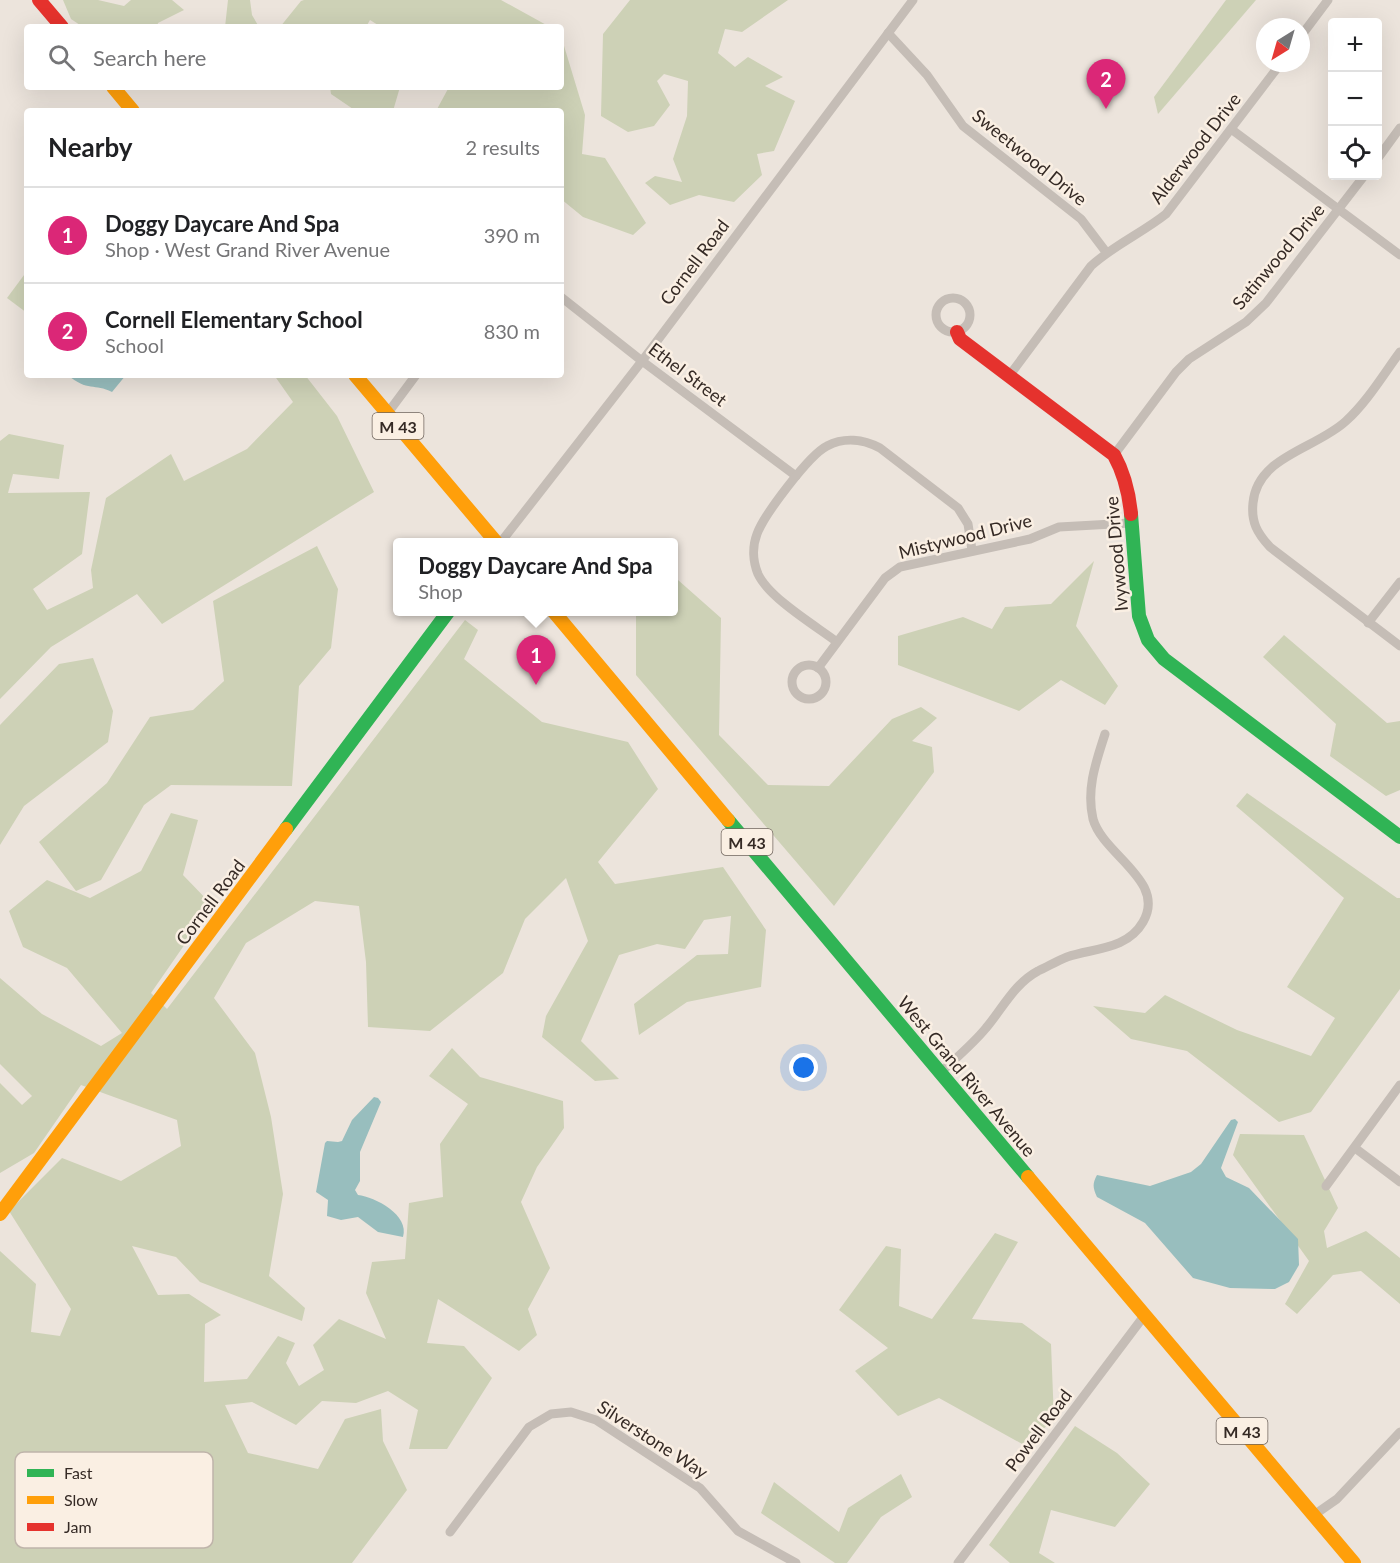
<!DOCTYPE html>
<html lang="en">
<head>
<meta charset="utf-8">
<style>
	body { margin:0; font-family:Lato,sans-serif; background:#f2f2f2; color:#202124 }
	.controls { position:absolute; right:18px; top:18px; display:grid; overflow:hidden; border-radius:6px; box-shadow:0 6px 24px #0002 }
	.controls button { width:54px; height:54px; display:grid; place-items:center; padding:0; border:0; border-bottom:2px solid #e0e0e0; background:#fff; color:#202124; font:30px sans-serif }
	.compass { position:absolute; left:1256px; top:18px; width:54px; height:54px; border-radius:50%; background:#fff; box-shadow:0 6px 24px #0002; rotate:217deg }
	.you { position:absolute; left:804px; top:1068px; width:21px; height:21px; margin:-15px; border:4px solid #fff; border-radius:50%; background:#1a73e8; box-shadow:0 0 0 9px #1a73e833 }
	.badge { display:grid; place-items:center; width:39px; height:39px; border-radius:50%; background:#db2777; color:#fff; font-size:20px; font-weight:700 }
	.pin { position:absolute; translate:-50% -50px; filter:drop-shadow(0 2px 3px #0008) }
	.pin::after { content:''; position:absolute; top:32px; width:21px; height:18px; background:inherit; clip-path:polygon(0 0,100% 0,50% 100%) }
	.popup { position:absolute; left:393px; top:538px; width:285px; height:78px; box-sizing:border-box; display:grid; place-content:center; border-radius:6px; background:#fff; filter:drop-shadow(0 2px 4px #0005); font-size:20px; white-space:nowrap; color:#757577 }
	.popup b { font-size:22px; color:#202124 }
	.popup::after { content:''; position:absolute; left:50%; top:100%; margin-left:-12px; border:12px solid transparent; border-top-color:#fff }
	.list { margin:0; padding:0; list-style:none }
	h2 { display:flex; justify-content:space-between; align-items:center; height:78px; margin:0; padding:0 24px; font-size:26px }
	h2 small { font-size:20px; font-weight:400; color:#757577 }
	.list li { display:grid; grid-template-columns:39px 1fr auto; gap:18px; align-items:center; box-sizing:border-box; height:96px; padding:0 24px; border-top:2px solid #e0e0e0 }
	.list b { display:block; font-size:22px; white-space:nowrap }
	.list p { margin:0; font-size:20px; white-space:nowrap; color:#757577 }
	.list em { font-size:20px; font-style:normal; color:#757577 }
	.icon { flex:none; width:33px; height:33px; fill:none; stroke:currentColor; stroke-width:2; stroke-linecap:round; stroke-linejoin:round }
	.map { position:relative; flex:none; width:1400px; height:1563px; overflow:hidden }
	.search { position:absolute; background:#fff; box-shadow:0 6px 24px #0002; left:24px; top:24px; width:540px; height:66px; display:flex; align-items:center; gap:15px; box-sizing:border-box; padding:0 21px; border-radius:6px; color:#757577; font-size:22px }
	.panel { position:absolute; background:#fff; box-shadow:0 6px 24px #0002; left:24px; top:108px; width:540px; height:270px; border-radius:6px }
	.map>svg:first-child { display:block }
	.green { fill:#cdd1b6 }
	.water { fill:#98bebe }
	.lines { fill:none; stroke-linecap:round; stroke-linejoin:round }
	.street { stroke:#c5bdb6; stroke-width:9 }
	.fast { stroke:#30b455; stroke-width:14 }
	.slow { stroke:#ff9f0a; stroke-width:14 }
	.jam { stroke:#e5322d; stroke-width:14 }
	.labels { text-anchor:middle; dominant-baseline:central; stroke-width:5; stroke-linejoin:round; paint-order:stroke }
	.shield { fill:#faefe3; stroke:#70655e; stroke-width:1.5 }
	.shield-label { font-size:16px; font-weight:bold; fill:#352a25 }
	.street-label { font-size:18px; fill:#352a25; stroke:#faefe3 }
	.key { fill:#faefe3; stroke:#bfb4aa; stroke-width:1.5 }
	.key-label { font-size:16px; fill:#352a25 }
</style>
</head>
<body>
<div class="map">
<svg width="1400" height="1563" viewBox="0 0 1400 1563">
	<rect width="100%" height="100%" fill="#ece4dc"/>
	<!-- green -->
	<g class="green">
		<path d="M63,0H98L124,6L131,0H172L184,10L158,23L157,27H83L71,19Z"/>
		<path d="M228,0H250L252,15L259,27H225Z"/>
		<path d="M304,0H501L550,27H381L370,20L366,27H280L301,1Z"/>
		<path d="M630,0H788L742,32L725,29L718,53L735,67L748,57L783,77L765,86L795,101L774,151L757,154L762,175L734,202L699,195L670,205L645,183L655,176L682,182L673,159L687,116L688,81L664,74L657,81L670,105L654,126L628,132L601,116L603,34Z"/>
		<path d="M1226,0H1256L1158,114L1154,97Z"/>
		<path d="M561,36L585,115L582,154L605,158L646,223L633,235L583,217L561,199V111H436L449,87H561Z"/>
		<path d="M330,87H400L393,111H356L331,94Z"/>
		<path d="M27,271V313L7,298Z"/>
		<path d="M274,375H305L337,416L374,492L162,624L137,594L51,647L0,699V441L9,434L64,445L59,479L13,474L8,493L90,492L82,554L33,589L47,610L93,588L91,570L106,498L171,454L184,481L247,449L293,402Z"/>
		<path d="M317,546L338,589L331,648L299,686L292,786L171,785L144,805L101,880L76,891L39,842L107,783L150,717L193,710L224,681L213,601Z"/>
		<path d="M1094,561L1076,626L1118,686L1105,705L1061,680L1019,711L898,665V636L963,617L992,629L1005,607L1051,604Z"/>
		<path d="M678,580L721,618L719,735L768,785L829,786L892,719L921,707L937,718L912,741L932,747L934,772L834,906L636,675V612H674V583Z"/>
		<path d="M465,620L478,630L464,659L542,722L628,742L658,789L598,862L615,884L723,867L766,930L761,987L687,1002L639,1035L634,1004L697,955L728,954L731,916L704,920L685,949L657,944L619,955L581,1041L619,1079L595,1081L542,1037L546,1016L588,941L566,878L525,919L503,973L430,1031L368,1027L366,962L359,906L315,901L246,943L214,998L255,1053L271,1117L283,1194L269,1276L305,1308L302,1321L200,1282L176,1257L132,1246L158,1295L189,1294L221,1315L205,1324L204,1382L247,1379L278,1336L295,1343L286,1363L299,1386L324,1370L313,1345L339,1319L386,1339L366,1293L372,1262L405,1259L409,1203L443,1197L440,1144L468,1104L429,1076L452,1048L480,1077L563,1101L564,1128L537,1167L521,1202L550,1268L528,1309L537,1335L519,1351L438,1299L427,1343L464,1346L492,1378L447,1449H409L418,1410L388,1391L356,1403L322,1401L296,1425L252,1402L225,1405L248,1453L318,1469L345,1419L381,1409L383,1441L407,1490L352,1563H0V1251L36,1284L31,1332L60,1336L71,1309L9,1211L62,1158L121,1181L181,1146L177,1120L81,1085L34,1153L0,1173V1083L22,1105L32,1096L0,1064V978L42,1014L101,1046L122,1033L67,968L23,947L9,911L47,880L90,898L141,871L171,813L198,820L183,875L212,905L151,993L167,1009Z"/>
		<path d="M1284,635L1387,723L1400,721V790L1386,796L1330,756L1336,724L1263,657Z"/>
		<path d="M93,658L113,711L108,742L24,806L0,845V725L59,664Z"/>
		<path d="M1247,793L1397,898H1400V989L1311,1112L1279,1122L1187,1051L1131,1039L1093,1006L1145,1013L1165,995L1237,1030L1311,1056L1335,1018L1287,987L1344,898L1236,806Z"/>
		<path d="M1240,1134L1304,1135L1338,1208L1324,1231L1327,1248L1366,1231L1400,1258V1304L1361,1271L1333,1275L1297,1314L1285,1304L1309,1261L1233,1155Z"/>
		<path d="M995,1233L1018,1242L972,1319L1022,1323L1051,1344L1054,1420L1024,1445L939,1398L898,1416L855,1371L888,1348L839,1310L886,1246L901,1249L899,1306L932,1319Z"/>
		<path d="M1075,1426L1117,1453L1150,1484L1115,1527L1051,1510L1039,1553L1055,1563H1010L989,1545Z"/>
		<path d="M901,1474L912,1497L881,1517L847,1563H835L761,1513L774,1482L839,1532L848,1508Z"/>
	</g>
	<!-- water -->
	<g class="water">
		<path d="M68,375H126L112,392C95,383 87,392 68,375Z"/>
		<path d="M374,1097L378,1098L381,1102L360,1152V1181L355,1190L358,1195C375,1197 410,1215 403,1237L378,1232L358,1217L341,1220L327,1216L328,1200L316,1192L325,1143L327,1141L338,1142L342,1141L352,1120Z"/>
		<path d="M1235,1119L1238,1122L1221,1168L1226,1177L1249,1188L1298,1239L1299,1265L1289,1282L1275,1289L1230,1288L1193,1278L1145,1223L1097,1197C1093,1188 1092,1184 1097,1175L1150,1186L1191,1172L1201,1164L1231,1120Z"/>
	</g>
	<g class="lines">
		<!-- street -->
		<g class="street">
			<path d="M888,33L927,75L963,126L1081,219L1106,252"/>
			<path d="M1301,36L1328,0"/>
			<path d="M1231,129L1400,255"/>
			<path d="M1378,158L1400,128"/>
			<path d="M561,297L642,361L796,476"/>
			<circle cx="953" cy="315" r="17"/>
			<path d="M1400,352C1383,375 1367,402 1346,421C1316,449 1257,456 1253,503C1251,522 1257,533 1270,547L1400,646"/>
			<path d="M1009,376L1091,266C1114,245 1142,233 1166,214L1281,63"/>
			<path d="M387,414L416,375"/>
			<path d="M1114,455L1176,372L1189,359L1246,322L1266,303L1364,176"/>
			<path d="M501,542L642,361L913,0"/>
			<path d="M1368,623L1400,582"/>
			<path d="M837,642C816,626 769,598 758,574C753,562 752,547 757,534C764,515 809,455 827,446C844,437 863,439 880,448L958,508L968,524L972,550"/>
			<circle cx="809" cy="682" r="17"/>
			<path d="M818,668L885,578L900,567L1030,539L1059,527L1131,523"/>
			<path d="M941,1072C956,1058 973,1044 986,1028C1003,1008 1014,984 1038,971C1047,967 1057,961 1067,957C1093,948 1127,950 1143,922C1167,881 1103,855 1093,819C1086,789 1096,762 1105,734"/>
			<path d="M1355,1148L1400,1182"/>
			<path d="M1326,1186L1400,1085"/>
			<path d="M1314,1515L1337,1499L1400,1432"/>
			<path d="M450,1532L529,1427L551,1414L571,1412L596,1420L700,1488L738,1531L796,1563"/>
			<path d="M958,1563L1144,1316"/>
		</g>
		<!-- fast -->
		<g class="fast">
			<path d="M1131,514L1139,616L1148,640L1164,659L1400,837"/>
			<path d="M728,820L1028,1177"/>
			<path d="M286,829L448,612"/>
		</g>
		<!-- slow -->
		<g class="slow">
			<path d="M113,87L133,111"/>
			<path d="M355,375L496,542"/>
			<path d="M554,612L728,820"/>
			<path d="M1028,1177L1354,1563"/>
			<path d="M0,1214L286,829"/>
		</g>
		<!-- jam -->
		<g class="jam">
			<path d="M39,0L62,27"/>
			<path d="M957,332L960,339L1114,455C1124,473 1129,493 1131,514"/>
		</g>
	</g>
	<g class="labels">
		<!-- shield labels -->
		<g class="shield">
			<rect x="372.5" y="413" width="51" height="26" rx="4.5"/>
			<rect x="721.5" y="829" width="51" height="26" rx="4.5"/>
			<rect x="1216.5" y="1418" width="51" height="26" rx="4.5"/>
		</g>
		<g class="shield-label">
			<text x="398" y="426">M 43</text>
			<text x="747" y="842">M 43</text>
			<text x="1242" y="1431">M 43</text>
		</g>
		<!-- street labels -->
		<g class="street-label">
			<text transform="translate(1195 148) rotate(-52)">Alderwood Drive</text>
			<text transform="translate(1030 157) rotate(39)">Sweetwood Drive</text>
			<text transform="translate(1278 256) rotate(-50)">Satinwood Drive</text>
			<text transform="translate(694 262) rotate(-53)">Cornell Road</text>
			<text transform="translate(688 374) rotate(37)">Ethel Street</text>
			<text transform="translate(965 536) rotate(-14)">Mistywood Drive</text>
			<text transform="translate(1116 554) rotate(-95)">Ivywood Drive</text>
			<text transform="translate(210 902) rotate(-53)">Cornell Road</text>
			<text transform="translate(967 1076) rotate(50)">West Grand River Avenue</text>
			<text transform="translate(1038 1430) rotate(-53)">Powell Road</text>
			<text transform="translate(653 1439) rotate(33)">Silverstone Way</text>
		</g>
	</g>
	<!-- legend -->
	<rect x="15" y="1452" width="198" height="96" rx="9" class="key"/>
	<rect x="27" y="1469" width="27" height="8" fill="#30b455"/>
	<rect x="27" y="1496" width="27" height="8" fill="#ff9f0a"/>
	<rect x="27" y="1523" width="27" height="8" fill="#e5322d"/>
	<g class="key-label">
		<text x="64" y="1479">Fast</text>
		<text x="64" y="1506">Slow</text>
		<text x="64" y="1533">Jam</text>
	</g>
</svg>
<div class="controls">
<button>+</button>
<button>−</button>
<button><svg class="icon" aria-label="locate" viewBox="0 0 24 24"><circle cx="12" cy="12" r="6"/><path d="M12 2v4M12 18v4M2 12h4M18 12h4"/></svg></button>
</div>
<svg class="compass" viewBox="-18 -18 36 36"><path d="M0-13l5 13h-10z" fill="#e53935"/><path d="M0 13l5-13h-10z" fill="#757577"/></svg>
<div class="you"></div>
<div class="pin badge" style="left:536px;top:685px">1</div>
<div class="popup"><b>Doggy Daycare And Spa</b>Shop</div>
<div class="pin badge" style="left:1106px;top:109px">2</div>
<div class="search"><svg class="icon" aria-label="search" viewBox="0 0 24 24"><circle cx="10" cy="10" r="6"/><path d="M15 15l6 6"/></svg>Search here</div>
<section class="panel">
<h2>Nearby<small>2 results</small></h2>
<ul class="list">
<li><span class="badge">1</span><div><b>Doggy Daycare And Spa</b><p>Shop · West Grand River Avenue</p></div><em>390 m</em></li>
<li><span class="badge">2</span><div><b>Cornell Elementary School</b><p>School</p></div><em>830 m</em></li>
</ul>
</section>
</div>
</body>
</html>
